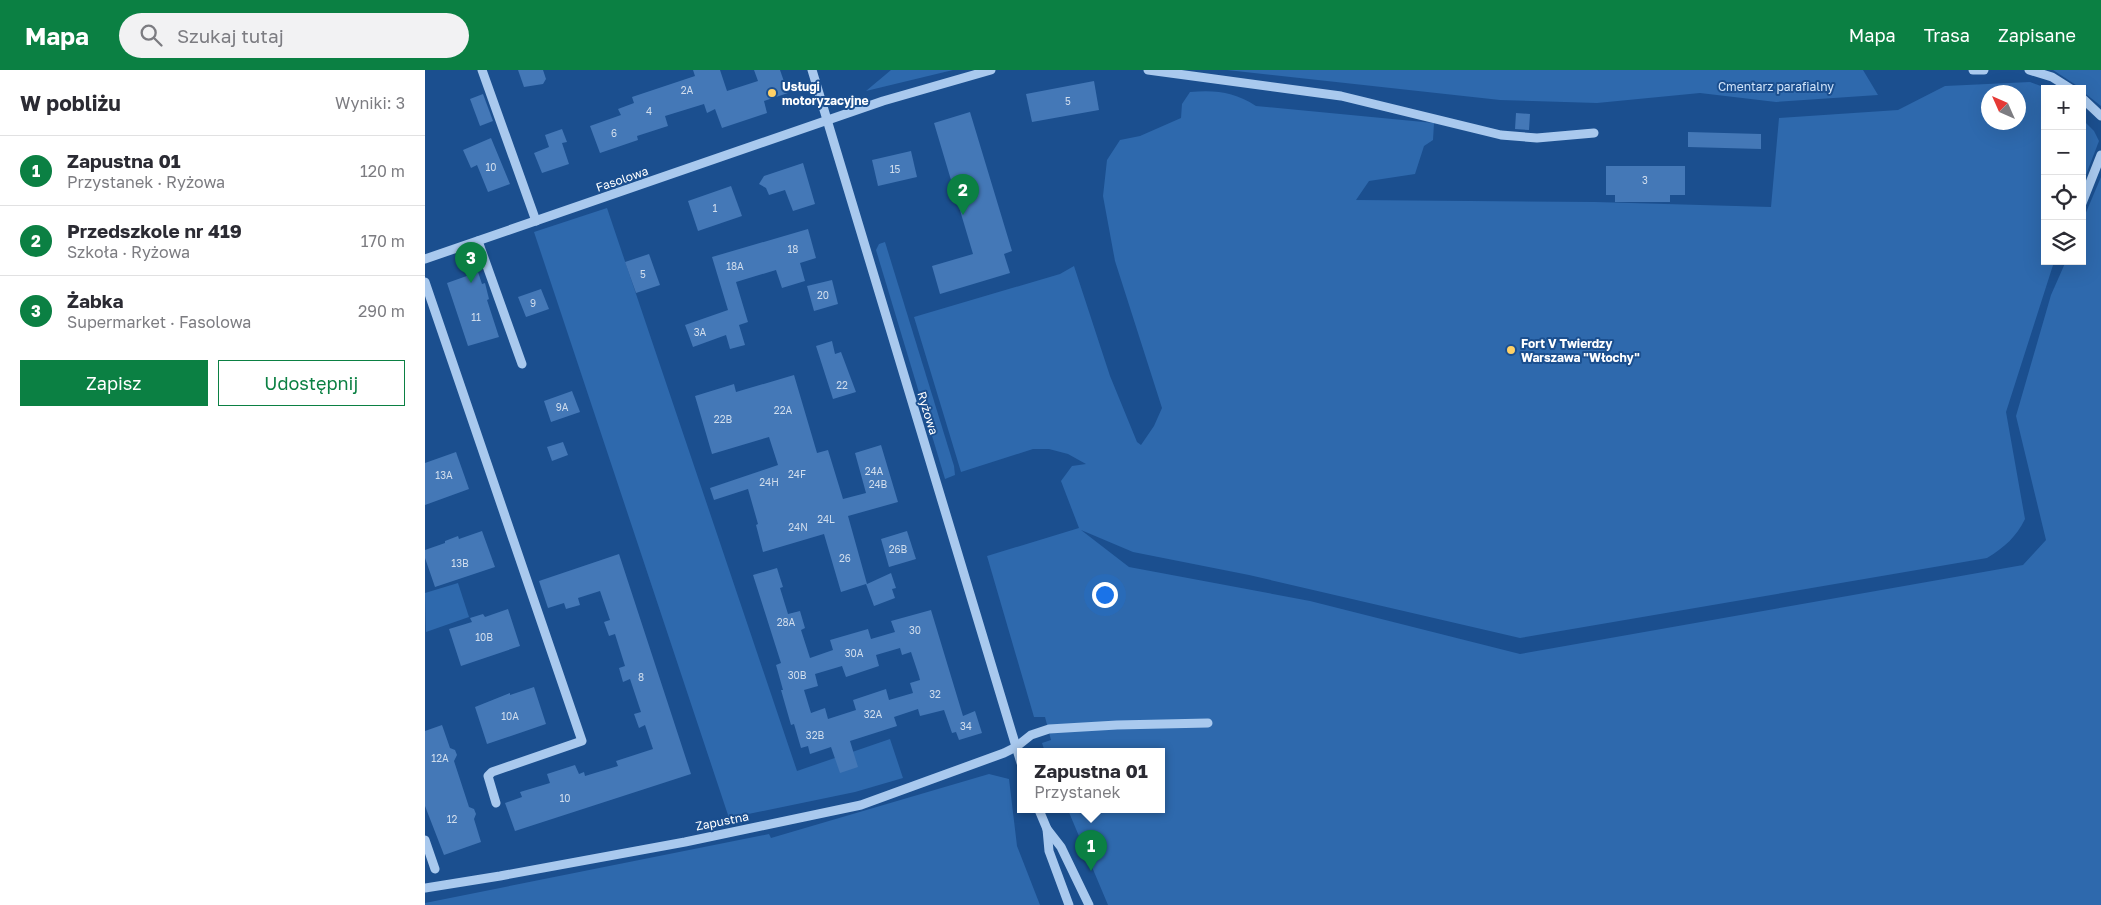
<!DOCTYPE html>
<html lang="pl">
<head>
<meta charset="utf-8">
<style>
	body { margin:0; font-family:"Golos Text",sans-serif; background:#f2f2f3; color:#2b2b33 }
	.controls { position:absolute; right:15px; top:15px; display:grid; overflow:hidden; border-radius:0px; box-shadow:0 5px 20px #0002 }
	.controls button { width:45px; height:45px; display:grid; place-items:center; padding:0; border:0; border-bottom:1px solid #e1e1e2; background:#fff; color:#2b2b33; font:25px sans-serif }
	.compass { position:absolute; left:1556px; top:15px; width:45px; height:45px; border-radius:50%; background:#fff; box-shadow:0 5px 20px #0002; rotate:315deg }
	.you { position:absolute; left:679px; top:524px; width:18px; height:18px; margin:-12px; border:4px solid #fff; border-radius:50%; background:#1a73e8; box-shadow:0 0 0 8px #1a73e833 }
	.badge { display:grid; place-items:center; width:32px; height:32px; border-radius:50%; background:#0b8043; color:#fff; font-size:16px; font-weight:700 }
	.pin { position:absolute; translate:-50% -41px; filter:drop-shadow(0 1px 2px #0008) }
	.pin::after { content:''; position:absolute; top:26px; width:18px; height:15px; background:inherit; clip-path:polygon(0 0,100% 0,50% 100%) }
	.popup { position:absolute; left:592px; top:678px; width:148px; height:65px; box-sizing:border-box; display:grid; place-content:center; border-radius:0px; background:#fff; filter:drop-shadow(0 1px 4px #0005); font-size:16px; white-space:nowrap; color:#7c7c81 }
	.popup b { font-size:19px; color:#2b2b33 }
	.popup::after { content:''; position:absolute; left:50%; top:100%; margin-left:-10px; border:10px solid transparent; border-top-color:#fff }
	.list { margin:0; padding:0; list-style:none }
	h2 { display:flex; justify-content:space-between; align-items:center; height:65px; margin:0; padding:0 20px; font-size:21px }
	h2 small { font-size:16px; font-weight:400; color:#7c7c81 }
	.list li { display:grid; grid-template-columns:32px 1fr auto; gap:15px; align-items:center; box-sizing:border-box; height:70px; padding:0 20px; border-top:1px solid #e1e1e2 }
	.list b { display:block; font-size:19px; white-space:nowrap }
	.list p { margin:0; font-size:16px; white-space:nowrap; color:#7c7c81 }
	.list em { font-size:16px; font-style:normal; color:#7c7c81 }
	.actions { display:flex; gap:10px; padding:15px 20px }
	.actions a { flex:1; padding:11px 0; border:1px solid #0b8043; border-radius:0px; text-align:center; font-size:18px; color:#0b8043 }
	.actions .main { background:#0b8043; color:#fff }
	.icon { flex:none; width:28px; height:28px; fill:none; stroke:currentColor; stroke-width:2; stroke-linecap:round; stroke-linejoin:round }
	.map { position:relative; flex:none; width:1676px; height:835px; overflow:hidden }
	header { display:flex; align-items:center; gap:30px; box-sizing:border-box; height:70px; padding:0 25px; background:#0b8043; color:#fff }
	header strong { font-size:24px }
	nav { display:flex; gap:28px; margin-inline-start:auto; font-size:18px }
	.search { width:350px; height:45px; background:#f2f2f3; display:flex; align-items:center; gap:12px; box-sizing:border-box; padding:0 18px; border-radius:28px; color:#7c7c81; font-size:19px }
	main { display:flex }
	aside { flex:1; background:#fff }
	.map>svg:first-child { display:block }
	.green { fill:#2e69ad; fill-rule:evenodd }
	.building { fill:#4478b7; fill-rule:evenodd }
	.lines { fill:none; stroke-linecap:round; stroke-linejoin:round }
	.minor { stroke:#a9c9ee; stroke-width:9 }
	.poi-dot { fill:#ffd166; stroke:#1b4f8f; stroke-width:2 }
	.labels { text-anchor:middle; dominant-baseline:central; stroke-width:4; stroke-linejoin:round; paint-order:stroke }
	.number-label { font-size:10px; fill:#d0dded }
	.poi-label { font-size:12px; font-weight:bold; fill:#fff; stroke:#1b4f8f; text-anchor:start }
	.park-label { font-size:12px; fill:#cfe3fa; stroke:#1b4f8f }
	.street-label { font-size:12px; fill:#fff; stroke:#1b4f8f }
</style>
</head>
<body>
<header>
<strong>Mapa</strong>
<div class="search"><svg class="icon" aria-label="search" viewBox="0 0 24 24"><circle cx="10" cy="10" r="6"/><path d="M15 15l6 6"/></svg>Szukaj tutaj</div>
<nav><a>Mapa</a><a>Trasa</a><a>Zapisane</a></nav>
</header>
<main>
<aside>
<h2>W pobliżu<small>Wyniki: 3</small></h2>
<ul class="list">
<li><span class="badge">1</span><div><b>Zapustna 01</b><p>Przystanek · Ryżowa</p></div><em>120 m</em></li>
<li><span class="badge">2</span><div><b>Przedszkole nr 419</b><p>Szkoła · Ryżowa</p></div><em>170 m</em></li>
<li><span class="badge">3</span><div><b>Żabka</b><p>Supermarket · Fasolowa</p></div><em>290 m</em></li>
</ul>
<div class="actions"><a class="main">Zapisz</a><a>Udostępnij</a></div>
</aside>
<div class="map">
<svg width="1676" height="835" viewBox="0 0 1676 835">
	<rect width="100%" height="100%" fill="#1b4f8f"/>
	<!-- green -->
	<g class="green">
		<path d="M466,0H528L441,21Z"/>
		<path d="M802,0H1438L1453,25L1351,32L1275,23L1172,33L1075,30Z"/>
		<path d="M1628,0H1676V36L1657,21V19Z"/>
		<path d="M1605,12L1624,19H1620V191L1629,192L1581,342L1600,449C1591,467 1580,477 1562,488L1095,568L824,505L708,482L656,460L704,497L885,531L1095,584L1598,495L1621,470L1591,346L1626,225L1641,191H1657V152L1676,107V835H683L643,740H736V682H620L617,673L626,670L620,647H609L562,486L654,458L636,411L647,396L661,394L643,384L624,379H608L536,402L489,247L635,204L649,196L685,306L712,372L716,375L729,356L737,338L690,191L678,126L682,90L695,70L715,66L756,48L757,34L765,22C792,20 809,22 831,36L1009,53L1008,70L999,76L990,104L944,111L931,130L1170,132L1346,137L1354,48L1473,40L1520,16ZM1564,22H1594V52H1564Z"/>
		<path d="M1657,49L1669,61L1674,71L1657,115Z"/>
		<path d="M182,138L372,701L465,669L478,708L430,722L304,748L109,162Z"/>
		<path d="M460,172L529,396L530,405L520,409L451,180L454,174Z"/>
		<path d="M33,513L44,547L1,562L0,523Z"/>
		<path d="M564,704L584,709L592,776L615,835H0V833L344,764L346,768Z"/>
	</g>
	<!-- building -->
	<g class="building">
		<path d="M93,0H118L121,9L118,14L99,17Z"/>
		<path d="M268,0H295L302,21L333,11L329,0H355L363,23L339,31L342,43L297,58L290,39L282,43L279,34L240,46L243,56L212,66L213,70L175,83L165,56L196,45L193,39L209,33L207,27L270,6Z"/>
		<path d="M669,11L674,40L607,52L601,24Z"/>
		<path d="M58,24L68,51L55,56L45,29Z"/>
		<path d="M545,42L587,181L579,184L585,203L515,224L507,196L548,184L509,53Z"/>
		<path d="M1091,43L1105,44L1104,60L1090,59Z"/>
		<path d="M137,59L142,72L137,73L144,94L117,103L109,83L124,77L120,65Z"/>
		<path d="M1263,62L1336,64V79L1263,77Z"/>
		<path d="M66,68L85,114L63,122L52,95L46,98L38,80Z"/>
		<path d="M486,81L492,107L453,116L447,90Z"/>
		<path d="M378,93L390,134L368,141L360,120L344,125L341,118L334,114L339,106Z"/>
		<path d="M1181,96H1260V125H1245V132H1190V125H1181Z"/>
		<path d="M306,116L317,146L273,161L263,131Z"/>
		<path d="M383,159L391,188L375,193L380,211L357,218L351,200L311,212L323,252L314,255L320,275L305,279L301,265L268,277L260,255L303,240L287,187Z"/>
		<path d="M224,184L235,215L211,223L200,192Z"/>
		<path d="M53,202L57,214L60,213L64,229L62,230L74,267L43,276L22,213Z"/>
		<path d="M407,210L413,234L389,241L382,216Z"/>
		<path d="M116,219L124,239L101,247L93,227Z"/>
		<path d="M407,271L410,284L416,282L431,322L408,329L391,276Z"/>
		<path d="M369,305L392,383L403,380L418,429L441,423L430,383L456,375L473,432L423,446L442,514L466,503L471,518L467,519L470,528L449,536L441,514L416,522L399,464L338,482L331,455L333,454L323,419L289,430L285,418L353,395L344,367L287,384L270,326L309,314L311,322Z"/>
		<path d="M147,321L155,342L126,352L119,331Z"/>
		<path d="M138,372L143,385L127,391L122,377Z"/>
		<path d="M31,382L44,419L0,435V393Z"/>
		<path d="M57,461L70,497L10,517L0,488V480L20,473V471L33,466L34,469Z"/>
		<path d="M482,461L491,489L464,497L456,469Z"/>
		<path d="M194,484L266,704L90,761L80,733L97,727L95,722L125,713L122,704L150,695L154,704L159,702L160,706L193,696L191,691L228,679L220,655L214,658L209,644L216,642L205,609L198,612L194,598L200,596L190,564L184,566L179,552L185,550L175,521L153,528L155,535L141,539L139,533L123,538L114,511Z"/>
		<path d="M352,498L358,517L355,518L363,544L375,541L380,558L376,560L385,588L408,580L405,570L443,559L446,569L470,562L466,551L506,540L538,646L550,641L557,663L534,670L531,662L527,663L519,640L495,646L493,639L469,647L472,656L425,671L433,697L415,703L406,677L385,684L383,676L376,678L369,654L366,655L356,620H358L351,595L356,593L328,505ZM475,578L477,585L486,582L494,606L495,610L485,613L488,623L464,630L461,619L428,630L431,640L403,649L400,638L386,643L379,620L393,616L390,604L417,596L421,607L454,596L451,585Z"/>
		<path d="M83,539L95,576L36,596L24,559L47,552L45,548L58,544L60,547Z"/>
		<path d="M109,617L121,654L62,674L50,637L85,623V625Z"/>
		<path d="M17,655L25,678L30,680L32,685L29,691L44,737L49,739L51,744L49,749L56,772L19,785L0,736V661Z"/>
	</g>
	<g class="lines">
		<!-- minor -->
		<g class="minor">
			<path d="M57,0L111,151"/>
			<path d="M387,0L596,693"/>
			<path d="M723,0L916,26L1076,65L1112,68L1169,63"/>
			<path d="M1548,0H1559"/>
			<path d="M1604,0L1627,7L1646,19"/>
			<path d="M1657,28L1676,46"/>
			<path d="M1657,133L1676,85"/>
			<path d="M53,171L97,294"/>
			<path d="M0,189L458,31L566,0"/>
			<path d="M0,212L157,671L67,702L63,706L71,733"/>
			<path d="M614,740L622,759L636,777L664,835"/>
			<path d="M622,759L624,781L644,835"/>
			<path d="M0,770L10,799"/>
			<path d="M0,818L75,806L260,772L436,735L579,683L591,677L606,665L624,659L692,655L783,653"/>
		</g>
	</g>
	<!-- markers -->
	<g class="poi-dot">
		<circle cx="347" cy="23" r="5"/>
		<circle cx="1086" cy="280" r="5"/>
	</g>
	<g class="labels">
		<!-- number labels -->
		<g class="number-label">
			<text x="262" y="20">2A</text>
			<text x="643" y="31">5</text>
			<text x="224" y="41">4</text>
			<text x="189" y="63">6</text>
			<text x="66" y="97">10</text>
			<text x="470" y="99">15</text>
			<text x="1220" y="110">3</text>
			<text x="290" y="138">1</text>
			<text x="368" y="179">18</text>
			<text x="310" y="196">18A</text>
			<text x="218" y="204">5</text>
			<text x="398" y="225">20</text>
			<text x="108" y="233">9</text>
			<text x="51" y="247">11</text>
			<text x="275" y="262">3A</text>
			<text x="417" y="315">22</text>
			<text x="137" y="337">9A</text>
			<text x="358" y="340">22A</text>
			<text x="298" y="349">22B</text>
			<text x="449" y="401">24A</text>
			<text x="372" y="404">24F</text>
			<text x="19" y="405">13A</text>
			<text x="344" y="412">24H</text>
			<text x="453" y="414">24B</text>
			<text x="401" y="449">24L</text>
			<text x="373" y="457">24N</text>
			<text x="473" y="479">26B</text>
			<text x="420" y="488">26</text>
			<text x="35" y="493">13B</text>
			<text x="361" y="552">28A</text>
			<text x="490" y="560">30</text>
			<text x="59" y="567">10B</text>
			<text x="429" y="583">30A</text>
			<text x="372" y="605">30B</text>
			<text x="216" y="607">8</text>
			<text x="510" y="624">32</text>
			<text x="448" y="644">32A</text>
			<text x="85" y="646">10A</text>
			<text x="541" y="656">34</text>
			<text x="390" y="665">32B</text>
			<text x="15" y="688">12A</text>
			<text x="140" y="728">10</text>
			<text x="27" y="749">12</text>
		</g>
		<!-- poi labels -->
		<g class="poi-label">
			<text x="357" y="16">Usługi<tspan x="357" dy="14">motoryzacyjne</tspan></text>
			<text x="1096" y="273">Fort V Twierdzy<tspan x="1096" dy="14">Warszawa "Włochy"</tspan></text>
		</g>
		<!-- park labels -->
		<g class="park-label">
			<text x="1351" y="16">Cmentarz parafialny</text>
		</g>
		<!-- street labels -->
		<g class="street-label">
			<text transform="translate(197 109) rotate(-19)">Fasolowa</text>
			<text transform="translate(503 343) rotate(73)">Ryżowa</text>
			<text transform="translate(297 751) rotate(-11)">Zapustna</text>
		</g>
	</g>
</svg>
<div class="controls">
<button>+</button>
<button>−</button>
<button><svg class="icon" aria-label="locate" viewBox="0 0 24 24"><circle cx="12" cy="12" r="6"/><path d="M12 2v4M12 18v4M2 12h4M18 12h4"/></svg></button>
<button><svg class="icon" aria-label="layers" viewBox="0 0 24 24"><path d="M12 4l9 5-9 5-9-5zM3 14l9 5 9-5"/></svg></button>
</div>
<svg class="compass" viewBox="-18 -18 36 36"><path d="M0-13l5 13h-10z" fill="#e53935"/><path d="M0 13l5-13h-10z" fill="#7c7c81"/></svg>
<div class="you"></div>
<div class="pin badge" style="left:666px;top:801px">1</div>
<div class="popup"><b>Zapustna 01</b>Przystanek</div>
<div class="pin badge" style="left:538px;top:145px">2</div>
<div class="pin badge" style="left:46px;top:213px">3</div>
</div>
</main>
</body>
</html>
